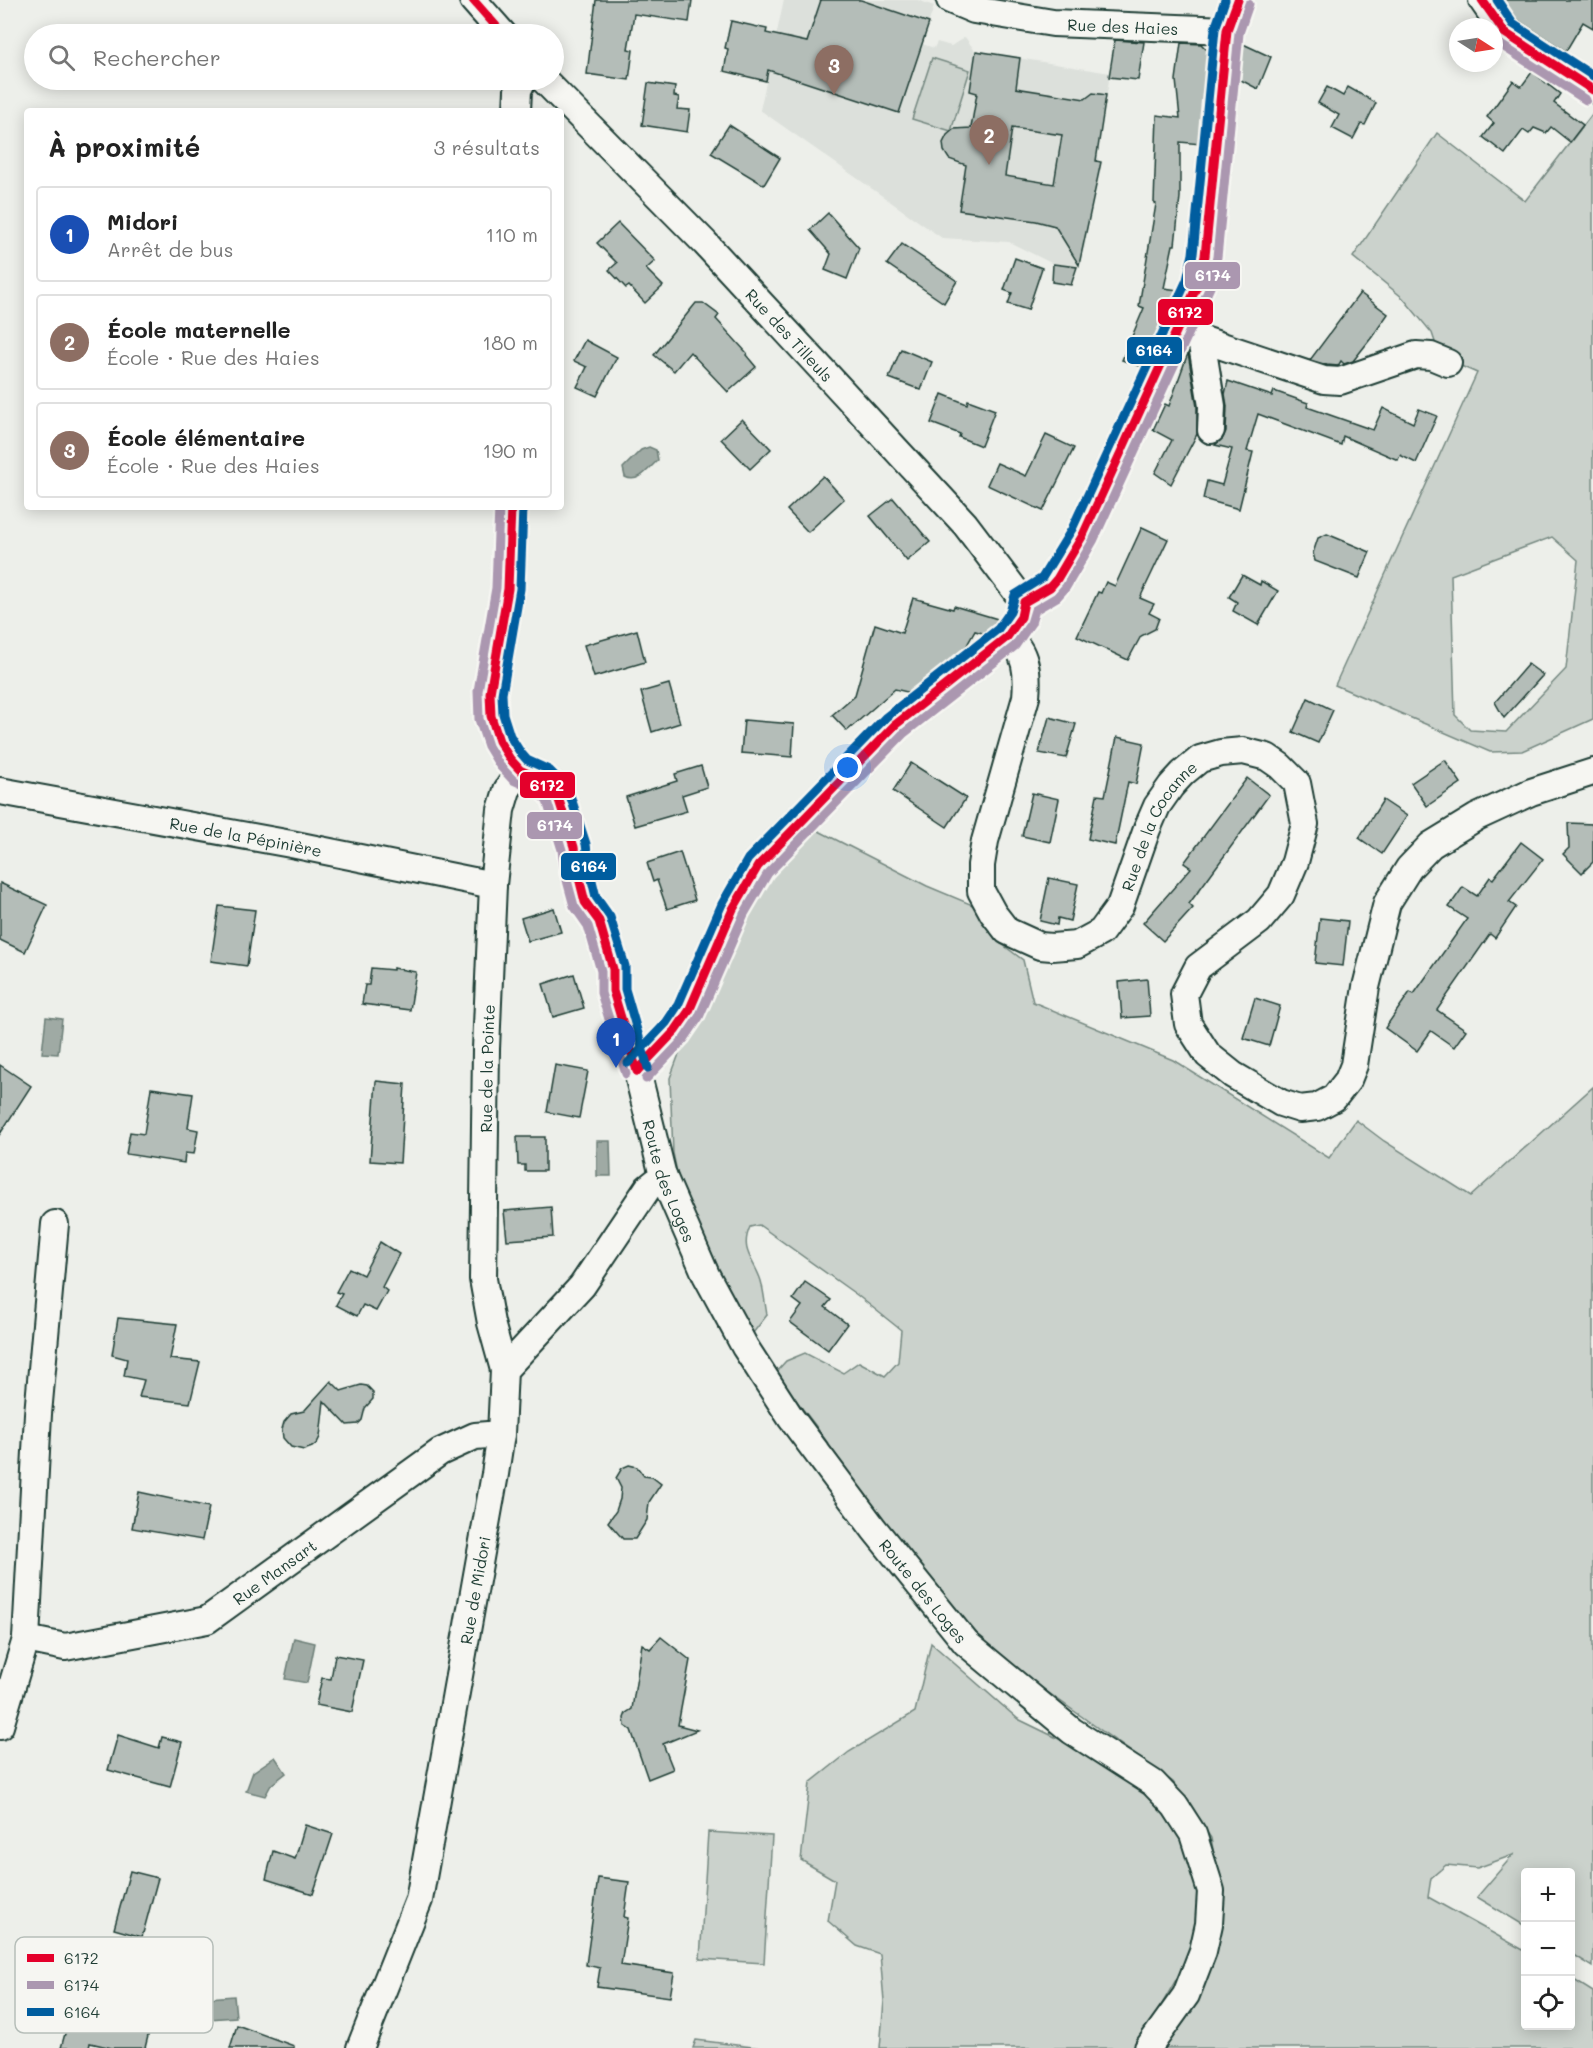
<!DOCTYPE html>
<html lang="fr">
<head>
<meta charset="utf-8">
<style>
	body { margin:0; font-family:Mali,sans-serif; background:#f6f6f6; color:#222 }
	.controls { position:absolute; right:18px; bottom:18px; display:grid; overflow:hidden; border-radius:6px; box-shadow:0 3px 15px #0003 }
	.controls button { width:54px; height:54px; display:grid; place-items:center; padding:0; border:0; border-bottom:2px solid #e0e0e0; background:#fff; color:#222; font:30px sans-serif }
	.compass { position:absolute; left:1449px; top:18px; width:54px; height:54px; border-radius:50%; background:#fff; box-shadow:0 3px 15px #0003; rotate:102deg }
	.you { position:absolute; left:848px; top:768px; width:21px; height:21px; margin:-15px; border:4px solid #fff; border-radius:50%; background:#1a73e8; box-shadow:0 0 0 9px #1a73e833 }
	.badge { display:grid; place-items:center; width:39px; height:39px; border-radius:50%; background:#1f6fb2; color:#fff; font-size:20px; font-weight:700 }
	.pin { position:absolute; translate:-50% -50px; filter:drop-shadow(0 2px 3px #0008) }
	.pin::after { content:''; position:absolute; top:32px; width:21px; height:18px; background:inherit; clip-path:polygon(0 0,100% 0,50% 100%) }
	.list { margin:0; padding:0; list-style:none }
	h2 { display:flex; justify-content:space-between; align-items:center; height:78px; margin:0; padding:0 24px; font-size:26px }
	h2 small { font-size:20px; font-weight:400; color:#767676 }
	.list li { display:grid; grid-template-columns:39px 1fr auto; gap:18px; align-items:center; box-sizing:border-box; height:96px; margin:0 12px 12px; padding:0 12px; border:2px solid #e0e0e0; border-radius:6px }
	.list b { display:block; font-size:22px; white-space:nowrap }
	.list p { margin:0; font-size:20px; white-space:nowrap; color:#767676 }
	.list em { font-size:20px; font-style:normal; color:#767676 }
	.icon { flex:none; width:33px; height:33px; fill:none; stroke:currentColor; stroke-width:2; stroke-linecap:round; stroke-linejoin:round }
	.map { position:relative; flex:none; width:1593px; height:2048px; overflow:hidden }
	.search { position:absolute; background:#fff; box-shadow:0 3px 15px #0003; left:24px; top:24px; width:540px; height:66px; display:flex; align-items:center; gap:15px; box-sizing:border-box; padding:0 21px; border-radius:33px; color:#767676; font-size:22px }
	.panel { position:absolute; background:#fff; box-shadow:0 3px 15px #0003; left:24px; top:108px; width:540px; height:402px; border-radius:6px }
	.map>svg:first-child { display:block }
	.built { fill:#dce0db }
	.green { fill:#cbd2cc; stroke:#758880; stroke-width:1.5; fill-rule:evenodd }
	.water { fill:#9faaa4; stroke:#6c7e77; stroke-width:1.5 }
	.building { fill:#b4bdb8; stroke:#1f3d34; stroke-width:1.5; fill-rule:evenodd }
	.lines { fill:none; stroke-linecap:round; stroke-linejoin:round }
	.minor-casing { stroke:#1f3d34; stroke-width:30 }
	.minor { stroke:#f6f6f2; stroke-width:26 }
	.bus-1-casing { stroke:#f6f6f2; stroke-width:14 }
	.bus-2-casing { stroke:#f6f6f2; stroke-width:14 }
	.bus-3-casing { stroke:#f6f6f2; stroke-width:14 }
	.bus-1 { stroke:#e4002b; stroke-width:9 }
	.bus-2 { stroke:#ab97b0; stroke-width:9 }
	.bus-3 { stroke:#005d9f; stroke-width:9 }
	.labels { text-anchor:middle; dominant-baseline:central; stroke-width:5; stroke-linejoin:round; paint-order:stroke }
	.street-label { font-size:16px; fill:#1f3d34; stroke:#f6f6f2 }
	.key { fill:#f6f6f2; stroke:#b6beb9; stroke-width:1.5 }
	.key-label { font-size:16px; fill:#1f3d34 }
	.line-badge { stroke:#f6f6f2; stroke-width:2 }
	.badge-label { font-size:16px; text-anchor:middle; font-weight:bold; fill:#fff }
</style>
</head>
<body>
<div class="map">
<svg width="1593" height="2048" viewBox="0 0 1593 2048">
	<rect width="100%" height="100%" fill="#edefea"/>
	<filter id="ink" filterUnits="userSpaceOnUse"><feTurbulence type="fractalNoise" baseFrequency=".0167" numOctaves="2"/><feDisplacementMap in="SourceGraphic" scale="12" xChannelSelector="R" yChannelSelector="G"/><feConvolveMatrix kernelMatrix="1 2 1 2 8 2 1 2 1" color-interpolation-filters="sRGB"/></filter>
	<g filter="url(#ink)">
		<!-- built -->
		<path class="built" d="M784,0H918L934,6L922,44L934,48L937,42L951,46L965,37L975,51L1110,73L1085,246L1077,267L1053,264L1009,242L942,238L760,110Z"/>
		<!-- green -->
		<g class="green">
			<path d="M932,58L970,70L951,131L912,119Z"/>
			<path d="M1593,113V719L1522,751L1490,752L1335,685L1477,373L1440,357L1432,333L1403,298L1353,257L1437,133L1525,201ZM1552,537L1578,560L1566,669L1506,732L1470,730L1455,715L1451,575Z"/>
			<path d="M811,827L927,886L975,906L995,939L1023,960L1033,1002L1173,1060L1329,1158L1356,1120L1384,1141L1471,1196L1593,1087V1967L1571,1953L1570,1872H1526L1525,1926L1477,1897L1513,1855L1477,1868L1446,1865L1431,1878L1428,1897L1525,1951L1526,2026H1570L1571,1978L1593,1992V2048H1162L1192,2005L1211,1966L1224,1911L1211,1838L1173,1782L1000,1658L947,1602L878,1515L815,1425L775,1373L786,1361L805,1353L843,1373L859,1362L885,1376L898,1362L901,1330L857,1295L759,1225L750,1227C739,1251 755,1261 761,1281C764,1292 765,1304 767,1315L753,1333L741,1317L679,1182L673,1153L670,1078L682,1046L759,888Z"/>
			<path d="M931,1643L1018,1719L1098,1758L1141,1783L1184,1842L1201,1898L1200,1938L1155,2016L1134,2048H880L884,2001L880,1954L857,1946L828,1921L835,1880L801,1860L810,1783L849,1752L915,1712Z"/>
			<path d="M708,1832L772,1836L764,1963L700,1959Z"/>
			<path d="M696,2040L761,2048H693Z"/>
		</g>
		<!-- water -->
		<g class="water">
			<path d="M649,447L656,450L658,460C648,469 639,484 625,477L623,468L641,450Z"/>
			<path d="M46,1017L62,1019L58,1054L42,1053Z"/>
			<path d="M597,1141H610L611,1176H597Z"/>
			<path d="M294,1638L315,1643L307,1683L285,1679Z"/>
			<path d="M275,1757L286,1773L271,1785L265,1796L246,1791L253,1772Z"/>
			<path d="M234,1996L236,2017L196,2020L195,1999Z"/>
		</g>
		<!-- building -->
		<g class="building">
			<path d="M596,0H692L689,22L634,14L628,49L633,50L629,80L587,74Z"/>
			<path d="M821,0H861L929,23L899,113L768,70L766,81L724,71L728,49L725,48L731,21L767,29L766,33L807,42Z"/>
			<path d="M1500,0H1593V28L1583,22L1566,51L1512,16Z"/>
			<path d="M1115,40L1144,42L1138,80L1109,77Z"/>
			<path d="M1181,43L1201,44L1210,53L1201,144L1180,142V197L1175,245H1173L1164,288L1179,290L1143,367L1122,360L1144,308L1139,306L1156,204L1154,203L1157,115L1180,118L1176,80Z"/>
			<path d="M1241,43L1271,57L1258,89L1237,78Z"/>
			<path d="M976,51L1020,58L1016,88L1085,99L1093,93L1106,95L1096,161L1101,162L1079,265L1055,226L1036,221L959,210L966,165L949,159L944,151L943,143L947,135L954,129L971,128L977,93L970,91ZM1012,128L1062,135L1054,184L1005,176Z"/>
			<path d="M1532,72L1560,94L1554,103L1583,125L1570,142L1551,127L1546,133L1534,128L1529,134L1523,130L1505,154L1483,137L1494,123L1487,117L1513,81L1521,87Z"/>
			<path d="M648,83L675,87L674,96L679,97L677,109L690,110L687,132L642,125Z"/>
			<path d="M1327,87L1343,96L1348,87L1376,103L1365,125L1361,124L1353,139L1332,128L1339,115L1318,103Z"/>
			<path d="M729,125L780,158L764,185L711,153Z"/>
			<path d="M828,213L859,248L847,279L825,270L831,254L810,230Z"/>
			<path d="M618,223L655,261L646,269L663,286L645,303L629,286L626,288L609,270L617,263L597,243Z"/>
			<path d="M902,244L957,281L944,303L887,264Z"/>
			<path d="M1015,258L1042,268L1028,310L1008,304L1012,293L1004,290Z"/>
			<path d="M1053,264L1077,267L1071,285L1052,282Z"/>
			<path d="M1360,293L1388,314L1372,337L1353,361L1344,364L1341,361L1338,366L1327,365L1310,360Z"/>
			<path d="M696,303H703L719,315L716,319L747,353L746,355L756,367L728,392L690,352L674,371L654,355Z"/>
			<path d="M585,340L617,357L597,396L577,387L587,367L574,361Z"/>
			<path d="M901,349L932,362L921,390L889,378Z"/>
			<path d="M1188,353L1197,407V434L1171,484L1155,473L1172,440L1153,430L1165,404L1169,406Z"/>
			<path d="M1228,381L1272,396L1274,391L1308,403L1307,407L1373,430L1383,408L1413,423L1419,409L1437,416L1416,463L1400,455L1398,460L1343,436L1341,445L1258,414L1247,451L1253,452L1239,509L1203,499L1207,481L1222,485L1232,449L1215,445L1223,438L1226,431L1227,406L1225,394Z"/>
			<path d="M942,394L967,404L968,400L995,410L981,446L959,437L960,434L931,423Z"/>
			<path d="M742,419L771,449L750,469L721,439Z"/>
			<path d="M1046,435L1074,448L1043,511L987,485L997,463L1026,476Z"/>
			<path d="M823,476L844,499L808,532L787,510Z"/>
			<path d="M893,498L930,542L907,561L870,516Z"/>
			<path d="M1142,527L1168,539L1140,598L1154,604L1149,613L1159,618L1155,629L1141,636L1128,660L1077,636L1098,592L1101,593L1106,582L1115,586Z"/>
			<path d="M1327,534L1370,552L1359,578L1315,561L1313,553L1318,538Z"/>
			<path d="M1242,575L1260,585L1261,581L1278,591L1258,625L1233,611L1237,602L1229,597Z"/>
			<path d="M913,598L953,609L954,606L1001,620L996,627L986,634L975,631L963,652L911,693L895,689L847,731L832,715L855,695L875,624L902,633Z"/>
			<path d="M637,630L645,662L594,677L584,645Z"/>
			<path d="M1528,664L1543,675L1504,718L1495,702Z"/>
			<path d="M669,684L680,723L652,732L641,692Z"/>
			<path d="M1308,698L1333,710L1318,743L1293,732Z"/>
			<path d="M1049,717L1076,724L1066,758L1039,753Z"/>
			<path d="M744,720L794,724L792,757L741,753Z"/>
			<path d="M1117,737L1144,743L1136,784L1128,782L1115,845L1088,839L1097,795L1105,796Z"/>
			<path d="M1445,760L1461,783L1427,806L1411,783Z"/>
			<path d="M911,763L966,798L947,827L893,791Z"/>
			<path d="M701,766L707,787L682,795L687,811L635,826L626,797L677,781L675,774Z"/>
			<path d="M1247,778L1269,795L1189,904L1193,908L1163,941L1143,923L1191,868L1184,863Z"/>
			<path d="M1032,793L1059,799L1050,842L1022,836Z"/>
			<path d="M1383,800L1407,816L1382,854L1359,838Z"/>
			<path d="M1568,823L1593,824V862L1582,873L1563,854L1569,848Z"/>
			<path d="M1521,842L1543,859L1509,902L1516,907L1495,938L1490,934L1437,1010L1466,1030L1454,1047L1431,1031L1417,1051L1385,1028L1410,992L1414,994L1467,919L1449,907L1463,887L1477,896L1490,877L1493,879Z"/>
			<path d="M680,852L695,900L667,909L657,880L653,882L647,863Z"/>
			<path d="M1049,878L1078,884L1070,921L1058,918L1057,925L1040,921Z"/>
			<path d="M0,883L47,905L25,952L0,940Z"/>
			<path d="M219,906L255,910L247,966L211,961Z"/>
			<path d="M554,908L561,932L528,941L521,918Z"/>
			<path d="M1320,918L1348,921L1343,966L1315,963Z"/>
			<path d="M371,968L393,970V968L416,972L410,1010L362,1004L365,985H369Z"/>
			<path d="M574,974L584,1008L553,1017L543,984Z"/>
			<path d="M1147,979L1150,1016L1122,1018L1119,982Z"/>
			<path d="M1255,998L1280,1006L1269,1046L1243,1038Z"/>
			<path d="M0,1065L31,1086L0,1134Z"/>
			<path d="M555,1065L588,1071L579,1118L547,1112Z"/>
			<path d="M376,1081L405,1084L400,1163L370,1161Z"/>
			<path d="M151,1088L193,1094L188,1128L198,1130L194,1154L185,1153L184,1163L126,1154L130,1132L144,1134Z"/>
			<path d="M517,1137H545V1171H525V1165H518Z"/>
			<path d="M551,1207L553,1237L507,1240L504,1211Z"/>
			<path d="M380,1242L399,1254L382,1287L387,1291L376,1311L363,1305L357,1316L336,1305L342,1294L336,1292L349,1268L363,1275Z"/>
			<path d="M805,1282L831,1300L825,1307L847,1324L828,1350L790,1322L802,1306L793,1299Z"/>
			<path d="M118,1318L177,1324L170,1359L200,1362L190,1403L139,1397L144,1380L124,1376L127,1359L112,1355Z"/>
			<path d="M331,1381L341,1391L361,1385L367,1386L373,1392V1399L365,1408L362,1420L358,1424L347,1425L324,1401L320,1437L317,1443L312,1447L304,1450L291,1447L283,1438L282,1429L284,1422L291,1414L304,1411Z"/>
			<path d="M629,1465L637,1467L644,1476L652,1477L661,1484L649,1502L647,1520L635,1539H623L608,1522L616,1511L620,1499L621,1488L616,1478L622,1468Z"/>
			<path d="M139,1492L209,1507L202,1540L132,1528Z"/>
			<path d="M661,1637L690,1660L678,1725L697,1730L663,1744L673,1769L648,1779L631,1730L625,1726L624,1718L626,1713L632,1709L642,1644L650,1649Z"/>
			<path d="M335,1655L363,1660L352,1712L316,1705L322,1678L331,1679Z"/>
			<path d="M118,1735L159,1748L162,1737L182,1742L170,1787L108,1770Z"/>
			<path d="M305,1825L333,1834L313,1894L266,1879L273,1851L295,1859Z"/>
			<path d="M130,1871L158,1878L142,1937L114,1929Z"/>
			<path d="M598,1878L629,1882L624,1917L628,1918L621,1965L674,1973L670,1997L597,1987L600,1968L586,1965Z"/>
			<path d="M71,2012L149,2032L145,2048H112L90,2043L89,2048H61Z"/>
			<path d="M237,2025L294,2046V2048H230Z"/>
		</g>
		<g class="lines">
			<!-- minor casing -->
			<g class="minor-casing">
				<g id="minor">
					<path d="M473,0L503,34"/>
					<path id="s1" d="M950,0L974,10L1053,23L1227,30"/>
					<path d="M1482,0L1505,33L1593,90"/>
					<path id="s2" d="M544,80L705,243L965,524L1024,602"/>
					<path d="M517,111L518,90L523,80"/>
					<path d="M1179,327L1201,339L1324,380L1340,381L1416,355L1431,356L1448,363"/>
					<path d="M1201,339L1212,406L1211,430"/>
					<path id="s3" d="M511,507L508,589L490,693L491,716L499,741L510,759L520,770L542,780L557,794L574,847L577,870L585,902L599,921L613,969V991L637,1071L663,1176L706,1275L745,1347L791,1418L874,1529L966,1643L1072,1731L1153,1783L1175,1806L1193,1834L1211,1891L1209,1924L1203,1951L1186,1995L1148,2048"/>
					<path id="s4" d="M1007,637C1027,651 1028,675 1026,697L985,841L981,865V891L993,913L1007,931L1040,946L1052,947L1077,945L1101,932L1120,906L1147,829L1157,806L1171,786L1183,773L1200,759L1221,753L1243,751L1267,757L1280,766L1297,783L1305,824L1295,862L1281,895L1259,921L1198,967L1184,994L1188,1024L1208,1055L1233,1075L1281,1103L1300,1109L1317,1107L1334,1098L1348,1080L1354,1065L1366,987L1387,903L1409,868L1431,845L1477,817L1531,792L1593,772"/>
					<path id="s5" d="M0,791L291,844L493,885"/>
					<path d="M637,1071L675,1031L689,1011L733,909L758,866L895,725L1007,637L1021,617L1024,602L1050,587L1057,579L1083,535L1198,284L1205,256L1227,30L1238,0"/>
					<path id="s6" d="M504,1370L491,1323L483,1279L486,1049L493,885L501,810L507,790L520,770"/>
					<path d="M26,1639L38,1414L55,1224"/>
					<path id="s7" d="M0,1726L26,1639L65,1647L207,1620L440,1452L475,1436L501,1434"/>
					<path id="s8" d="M360,2048L419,1900L495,1474L501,1434L504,1370L582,1286L648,1188L663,1176"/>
				</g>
			</g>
			<!-- minor -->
			<use href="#minor" class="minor"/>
			<!-- bus-1 casing -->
			<g class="bus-1-casing">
				<g id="bus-1">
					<path d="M473,0L503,34"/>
					<path d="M1482,0L1505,33L1593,90"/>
					<path d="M511,507L508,589L490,693L491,716L499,741L510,759L520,770L542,780L557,794L574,847L577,870L585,902L599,921L613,969V991L637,1071"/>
					<path d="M637,1071L675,1031L689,1011L733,909L758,866L895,725L1007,637L1021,617L1024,602L1050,587L1057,579L1083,535L1198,284L1205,256L1227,30L1238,0"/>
				</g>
			</g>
			<!-- bus-2 casing -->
			<g class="bus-2-casing">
				<g id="bus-2">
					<path d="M1494,38L1498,43L1586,100"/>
					<path d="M499,507L496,588L478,691L479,719L488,746L500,766L513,780L535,790L547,801L562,850L565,873L574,906L588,926L601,971V993L626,1074"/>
					<path d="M646,1079L684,1039L699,1017L744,914L768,873L903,734L1015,646L1031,623L1035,610L1057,597L1066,587L1093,541L1210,287L1217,257L1239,33L1249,4"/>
				</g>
			</g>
			<!-- bus-3 casing -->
			<g class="bus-3-casing">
				<g id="bus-3">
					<path d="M1497,0L1513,24L1593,76"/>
					<path d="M523,507L520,589L502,694L503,714L510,736L520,752L527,760L549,770L568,789L586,844L589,868L596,897L610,917L625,966V989L648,1068"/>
					<path d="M628,1063L666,1023L678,1005L722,904L748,859L886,717L998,629L1010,612L1015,595L1042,578L1072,529L1187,280L1193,254L1215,29L1225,0"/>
				</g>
			</g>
			<!-- bus-1 -->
			<use href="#bus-1" class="bus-1"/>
			<!-- bus-2 -->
			<use href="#bus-2" class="bus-2"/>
			<!-- bus-3 -->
			<use href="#bus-3" class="bus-3"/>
		</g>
	</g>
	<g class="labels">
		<!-- street labels -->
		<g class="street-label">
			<text stroke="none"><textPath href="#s1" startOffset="176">Rue des Haies</textPath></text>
			<text stroke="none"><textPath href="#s2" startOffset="354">Rue des Tilleuls</textPath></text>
			<text stroke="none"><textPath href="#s4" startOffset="537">Rue de la Cocanne</textPath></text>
			<text stroke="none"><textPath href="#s5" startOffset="250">Rue de la Pépinière</textPath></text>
			<text stroke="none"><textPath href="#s6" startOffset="304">Rue de la Pointe</textPath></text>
			<text stroke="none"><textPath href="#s3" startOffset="723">Route des Loges</textPath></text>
			<text stroke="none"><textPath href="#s7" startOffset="358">Rue Mansart</textPath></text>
			<text stroke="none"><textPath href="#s8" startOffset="474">Rue de Midori</textPath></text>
			<text stroke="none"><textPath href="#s3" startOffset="1209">Route des Loges</textPath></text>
		</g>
	</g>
	<!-- legend -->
	<rect x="15" y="1937" width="198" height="96" rx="9" class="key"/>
	<rect x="27" y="1954" width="27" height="8" fill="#e4002b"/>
	<rect x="27" y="1981" width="27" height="8" fill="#ab97b0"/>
	<rect x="27" y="2008" width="27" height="8" fill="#005d9f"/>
	<g class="key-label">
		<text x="64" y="1964">6172</text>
		<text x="64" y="1991">6174</text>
		<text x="64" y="2018">6164</text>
	</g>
	<g class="line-badge">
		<rect x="1184" y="261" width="57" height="29" rx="6" fill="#ab97b0"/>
		<rect x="1157" y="298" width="57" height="28" rx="6" fill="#e4002b"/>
		<rect x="1126" y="336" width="57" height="29" rx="6" fill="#005d9f"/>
		<rect x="519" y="771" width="57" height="28" rx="6" fill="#e4002b"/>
		<rect x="526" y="811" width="57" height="29" rx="6" fill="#ab97b0"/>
		<rect x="560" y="852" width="57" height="29" rx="6" fill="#005d9f"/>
	</g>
	<g class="badge-label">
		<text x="1213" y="281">6174</text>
		<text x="1185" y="318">6172</text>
		<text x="1154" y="356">6164</text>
		<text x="547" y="791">6172</text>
		<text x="555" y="831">6174</text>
		<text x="589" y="872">6164</text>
	</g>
</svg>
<div class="controls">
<button>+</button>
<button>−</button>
<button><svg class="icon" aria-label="locate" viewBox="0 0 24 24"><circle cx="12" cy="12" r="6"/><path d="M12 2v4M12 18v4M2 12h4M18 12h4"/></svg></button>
</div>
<svg class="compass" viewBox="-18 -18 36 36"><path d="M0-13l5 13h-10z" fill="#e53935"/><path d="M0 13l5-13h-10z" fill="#767676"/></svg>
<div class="you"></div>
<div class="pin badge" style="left:616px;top:1068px;background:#1a4fb4">1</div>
<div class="pin badge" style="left:989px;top:165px;background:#8d6e63">2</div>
<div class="pin badge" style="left:834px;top:95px;background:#8d6e63">3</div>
<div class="search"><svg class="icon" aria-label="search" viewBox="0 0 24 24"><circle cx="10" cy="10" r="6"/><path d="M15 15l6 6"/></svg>Rechercher</div>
<section class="panel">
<h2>À proximité<small>3 résultats</small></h2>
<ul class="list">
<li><span class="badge" style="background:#1a4fb4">1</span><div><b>Midori</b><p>Arrêt de bus</p></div><em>110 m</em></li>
<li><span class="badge" style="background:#8d6e63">2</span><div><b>École maternelle</b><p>École · Rue des Haies</p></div><em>180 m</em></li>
<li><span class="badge" style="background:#8d6e63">3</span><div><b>École élémentaire</b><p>École · Rue des Haies</p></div><em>190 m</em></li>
</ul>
</section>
</div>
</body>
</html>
